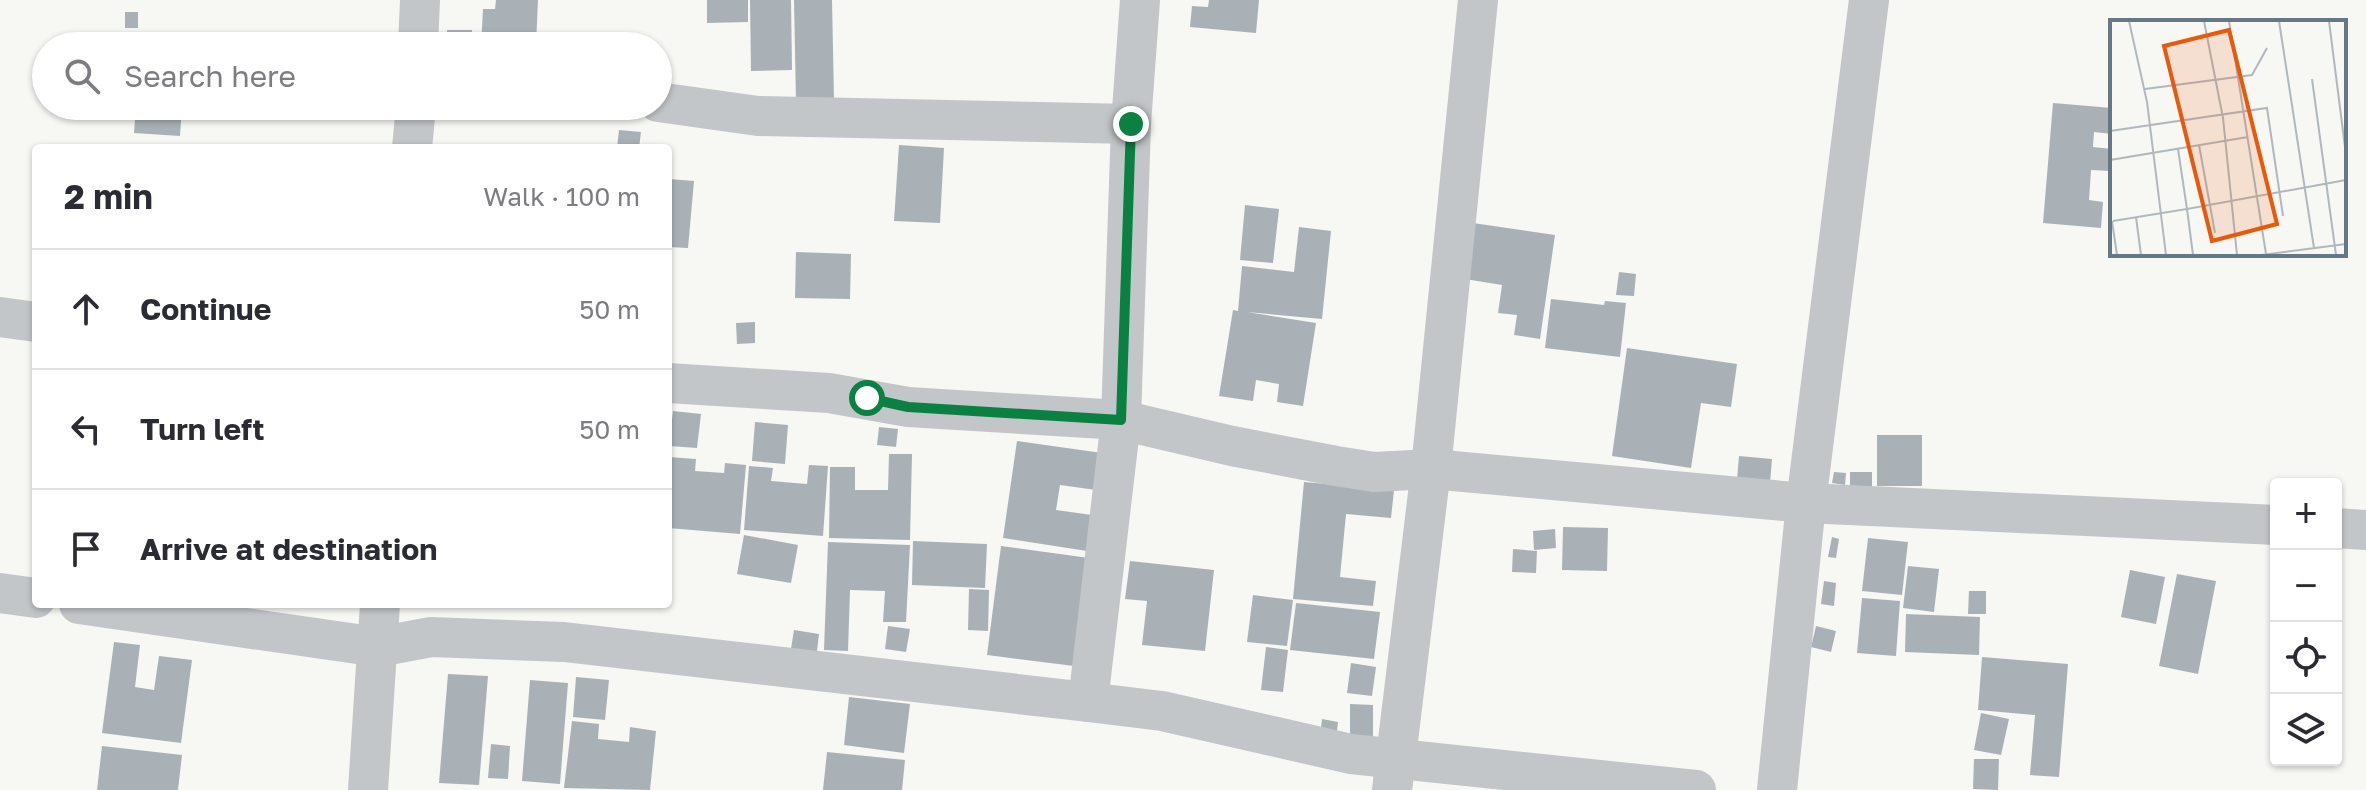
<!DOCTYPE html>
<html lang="en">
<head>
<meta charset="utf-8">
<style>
	body { margin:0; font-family:"Golos Text",sans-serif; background:#f7f7f7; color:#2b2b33 }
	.controls { position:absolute; right:24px; bottom:24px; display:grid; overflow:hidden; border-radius:8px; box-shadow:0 2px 6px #0004 }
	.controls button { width:72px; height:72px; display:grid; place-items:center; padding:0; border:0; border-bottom:2px solid #e1e1e2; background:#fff; color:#2b2b33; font:40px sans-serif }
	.stop { position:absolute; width:24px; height:24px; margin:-18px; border:6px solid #0b8043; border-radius:50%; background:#fff }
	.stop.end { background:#0b8043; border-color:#fff; box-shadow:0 2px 8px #0008 }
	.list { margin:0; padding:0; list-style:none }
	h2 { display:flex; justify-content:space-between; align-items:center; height:104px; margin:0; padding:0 32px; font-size:34px }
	h2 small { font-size:26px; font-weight:400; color:#7c7c81 }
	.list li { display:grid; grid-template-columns:52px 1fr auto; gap:24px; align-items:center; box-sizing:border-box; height:120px; padding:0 32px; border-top:2px solid #e1e1e2 }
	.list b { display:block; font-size:30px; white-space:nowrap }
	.list em { font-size:26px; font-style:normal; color:#7c7c81 }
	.icon { flex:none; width:44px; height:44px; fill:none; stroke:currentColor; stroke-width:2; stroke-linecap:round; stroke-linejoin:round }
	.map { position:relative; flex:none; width:2366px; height:790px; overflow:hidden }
	.search { position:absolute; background:#fff; box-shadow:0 2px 6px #0004; left:32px; top:32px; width:640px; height:88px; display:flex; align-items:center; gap:20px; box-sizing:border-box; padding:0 28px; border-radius:44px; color:#7c7c81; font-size:30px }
	.panel { position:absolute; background:#fff; box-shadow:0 2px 6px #0004; left:32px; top:144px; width:640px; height:464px; border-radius:8px }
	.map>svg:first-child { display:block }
	.building { fill:#a9b1b7 }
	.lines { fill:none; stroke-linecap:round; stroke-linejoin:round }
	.minor { stroke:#c2c6c9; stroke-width:40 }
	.route { stroke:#0b8043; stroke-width:10 }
	.inset-road { fill:none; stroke:#b0b8be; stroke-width:2 }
	.view { fill:#e8590c; fill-opacity:0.15; stroke:#e8590c; stroke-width:4 }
	.inset-edge { fill:none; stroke:#667785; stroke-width:4 }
</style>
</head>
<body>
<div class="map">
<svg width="2366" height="790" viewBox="0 0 2366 790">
	<rect width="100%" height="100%" fill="#f7f7f4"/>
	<!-- building -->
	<g class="building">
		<path d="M496,0H538L536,46H481L483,9H495Z"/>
		<path d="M707,0H748V22L707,23Z"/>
		<path d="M750,0H791L792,70L751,71Z"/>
		<path d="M794,0H832L834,100L796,101Z"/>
		<path d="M1209,0H1259L1256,33L1190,27L1192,6L1208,7Z"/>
		<rect x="125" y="12" width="13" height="16"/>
		<rect x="447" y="30" width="25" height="16"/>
		<path d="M2053,103L2112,108V134L2094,132L2093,147L2112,149L2110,171L2091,170L2089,200L2103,202L2101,228L2043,223Z"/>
		<path d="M136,106H182L180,136L134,133Z"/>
		<path d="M619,130L641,132L639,148H617Z"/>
		<path d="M899,145L944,148L940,223L894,221Z"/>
		<path d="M669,179L694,181L688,248L668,247Z"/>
		<path d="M1245,205L1279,209L1273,263L1240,260Z"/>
		<path d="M1473,223L1555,235L1540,339L1514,335L1517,315L1498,313L1502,285L1465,279Z"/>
		<path d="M1299,227L1331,231L1322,319L1247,312L1316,323L1303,406L1277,402L1279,384L1256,380L1253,401L1219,396L1233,310L1238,311L1242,266L1294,272Z"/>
		<path d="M796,252L851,254L850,299L795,298Z"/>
		<path d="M1619,272L1636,274L1634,296L1616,295Z"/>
		<path d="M1551,299L1604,305L1605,301L1626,303L1620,357L1545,348Z"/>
		<path d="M755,322V343L737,344L736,323Z"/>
		<path d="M1627,348L1737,364L1731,407L1701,403L1691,468L1612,456Z"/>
		<path d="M673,411L701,414L697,448L669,446Z"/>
		<path d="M755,422L788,425L785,464L752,461Z"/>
		<path d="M879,427L898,429L896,447L877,445Z"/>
		<rect x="1877" y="435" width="45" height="51"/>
		<path d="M1017,441L1102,453L1096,490L1060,485L1056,510L1092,515L1087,551L1003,538Z"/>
		<path d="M889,454H912L910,540L829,538L830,467H855V490H888Z"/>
		<path d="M1739,456L1772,459L1770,483L1737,480Z"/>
		<path d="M669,457L696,459L695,471L724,473L725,463L746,465L740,534L668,528Z"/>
		<path d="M809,465L828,466L823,536L744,530L749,466L773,468L771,481L807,484Z"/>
		<path d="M1834,472L1846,473L1845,485L1832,483Z"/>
		<path d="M1850,472H1872V487L1850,488Z"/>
		<path d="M1304,482L1394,490L1391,518L1346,514L1340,577L1376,581L1373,606L1293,599Z"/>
		<path d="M1563,527L1608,528L1607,571L1562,570Z"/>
		<path d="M1555,529L1556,548L1534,550L1533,531Z"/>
		<path d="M744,535L798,545L791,583L737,574Z"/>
		<path d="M1832,537L1839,539L1836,558L1828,557Z"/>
		<path d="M1868,538L1908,542L1902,595L1862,591Z"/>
		<path d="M913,541L987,544L985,588L912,585Z"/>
		<path d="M828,542L910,545L906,622H883L885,591L850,590L848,651L824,650Z"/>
		<path d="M1001,546L1089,558L1074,666L987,655Z"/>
		<path d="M1513,549L1537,551L1536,573L1512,572Z"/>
		<path d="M1130,561L1214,570L1205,651L1142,645L1147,601L1125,599Z"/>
		<path d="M1908,566L1939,569L1934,612L1903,608Z"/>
		<path d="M2130,570L2165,577L2156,624L2121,617Z"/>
		<path d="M2177,574L2216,581L2198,674L2159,666Z"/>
		<path d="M1824,581L1836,583L1834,606L1821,604Z"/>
		<path d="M969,589L989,590L988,631L968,630Z"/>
		<path d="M1969,591H1986V614H1968Z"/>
		<path d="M1253,595L1293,600L1287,646L1247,642Z"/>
		<path d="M1862,598L1900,601L1896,656L1857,653Z"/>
		<path d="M1296,603L1380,612L1374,659L1290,650Z"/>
		<path d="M1906,614L1980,617L1979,655L1905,652Z"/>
		<path d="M888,626L910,629L906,652L885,649Z"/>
		<path d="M1816,626L1836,631L1831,652L1811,647Z"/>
		<path d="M794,630L819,634L816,659L790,655Z"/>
		<path d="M114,642L140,645L135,687L154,690L159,656L192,660L181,743L102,733Z"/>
		<path d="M1266,647L1288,650L1283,692L1261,690Z"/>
		<path d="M1982,657L2068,664L2059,777L2030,775L2035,715L1978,710Z"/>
		<path d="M1351,663L1376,667L1372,696L1347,693Z"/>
		<path d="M448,674L488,676L479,785L439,783Z"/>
		<path d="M576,677L609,680L605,720L573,717Z"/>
		<path d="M530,680L568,683L560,784L522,781Z"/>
		<path d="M849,697L910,704L904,753L844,745Z"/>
		<path d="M1350,704L1373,705V740H1350Z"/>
		<path d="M1981,713L2009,719L2001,755L1974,750Z"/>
		<path d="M1322,719L1338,722L1336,739L1320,737Z"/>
		<path d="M572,721L599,724L598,739L629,742L630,727L656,731L650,790L564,788Z"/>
		<path d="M491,744L510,746L508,779L488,778Z"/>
		<path d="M102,746L182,755L178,790H97Z"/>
		<path d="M827,752L905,760L902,790H823Z"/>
		<path d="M1974,759H1999L1998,790L1973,789Z"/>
	</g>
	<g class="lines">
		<!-- minor -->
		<g class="minor">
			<path d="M418,46L420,0"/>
			<path d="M658,102L758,116L1131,124"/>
			<path d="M412,148L416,106"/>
			<path d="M0,317L36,322"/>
			<path d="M668,383L829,393L908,407L1121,420L1232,446L1336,466L1374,472L1431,469L1806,503L2276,525"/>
			<path d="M2336,528L2366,530"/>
			<path d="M0,593L36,598"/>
			<path d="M79,604L378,647L431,637L564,642L1088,702L1162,711L1351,754L1696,790"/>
			<path d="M1088,702L1121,420L1131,124L1140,0"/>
			<path d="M368,790L380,604"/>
			<path d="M1392,790L1431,469L1478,0"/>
			<path d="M1777,790L1806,503L1869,0"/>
		</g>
	</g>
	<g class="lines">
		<!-- route -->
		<path class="route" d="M867,398L908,407L1121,420L1131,124"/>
	</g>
	<!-- overview -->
	<g transform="translate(2110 20)">
		<rect width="236" height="236" fill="#f7f7f4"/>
		<path class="inset-road" d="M19,1L37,82L56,235M94,1L113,98L127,235M119,1L156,234M169,1L204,228M219,1L236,135M202,59L226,235M35,69L142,55L157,28M0,111L157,88L173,196M89,125L105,213M0,140L138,117M26,197L31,235M2,201L7,235M3,201L77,189L68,129M83,235L77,189L236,160M152,235L236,224"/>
		<path class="view" d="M119,10L167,204L102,221L54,26Z"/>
		<rect width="236" height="236" class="inset-edge"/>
	</g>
</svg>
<div class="controls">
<button>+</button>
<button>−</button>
<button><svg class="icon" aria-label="locate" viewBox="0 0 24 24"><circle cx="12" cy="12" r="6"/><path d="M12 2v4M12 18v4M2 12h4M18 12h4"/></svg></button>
<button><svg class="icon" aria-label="layers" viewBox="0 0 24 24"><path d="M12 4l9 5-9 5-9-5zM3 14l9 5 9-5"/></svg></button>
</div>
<div class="stop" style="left:867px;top:398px"></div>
<div class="stop end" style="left:1131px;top:124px"></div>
<div class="search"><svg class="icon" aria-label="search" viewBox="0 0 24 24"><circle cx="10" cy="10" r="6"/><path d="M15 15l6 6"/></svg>Search here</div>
<section class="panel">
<h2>2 min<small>Walk · 100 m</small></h2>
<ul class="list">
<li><svg class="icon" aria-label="ahead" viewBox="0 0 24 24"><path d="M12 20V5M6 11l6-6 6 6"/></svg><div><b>Continue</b></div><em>50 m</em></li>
<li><svg class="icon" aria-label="left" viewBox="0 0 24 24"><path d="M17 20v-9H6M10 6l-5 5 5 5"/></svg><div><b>Turn left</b></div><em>50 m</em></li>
<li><svg class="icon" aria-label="arrive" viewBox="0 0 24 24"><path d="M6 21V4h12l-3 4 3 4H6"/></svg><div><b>Arrive at destination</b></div></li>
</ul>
</section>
</div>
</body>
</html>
